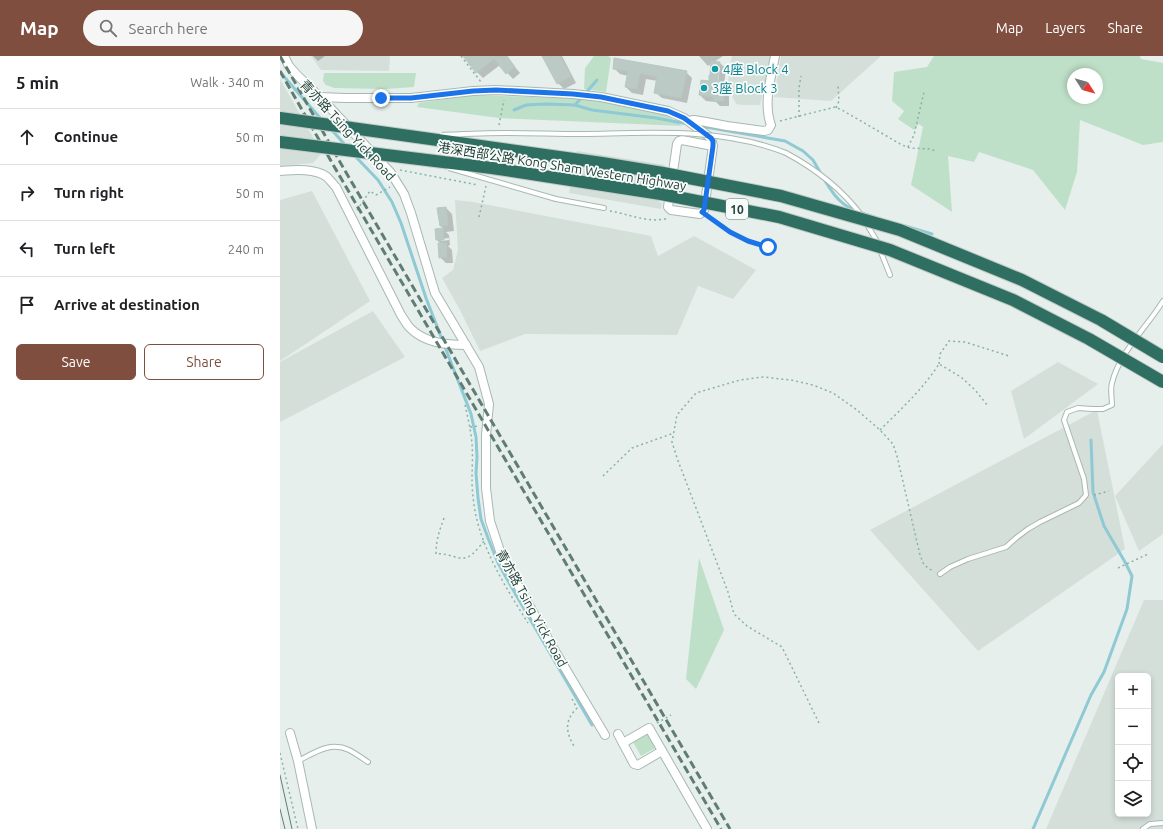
<!DOCTYPE html>
<html lang="en">
<head>
<meta charset="utf-8">
<style>
	body { margin:0; font-family:Ubuntu,"Noto Sans SC",sans-serif; background:#f6f6f6; color:#202124 }
	.controls { position:absolute; right:12px; bottom:12px; display:grid; overflow:hidden; border-radius:6px; box-shadow:0 2px 6px #0003 }
	.controls button { width:36px; height:36px; display:grid; place-items:center; padding:0; border:0; border-bottom:1px solid #e0e0e0; background:#fff; color:#202124; font:20px sans-serif }
	.compass { position:absolute; left:787px; top:12px; width:36px; height:36px; border-radius:50%; background:#fff; box-shadow:0 2px 6px #0003; rotate:126deg }
	.stop { position:absolute; width:12px; height:12px; margin:-9px; border:3px solid #1a73e8; border-radius:50%; background:#fff }
	.stop.end { background:#1a73e8; border-color:#fff; box-shadow:0 1px 4px #0008 }
	.list { margin:0; padding:0; list-style:none }
	h2 { display:flex; justify-content:space-between; align-items:center; height:52px; margin:0; padding:0 16px; font-size:17px }
	h2 small { font-size:13px; font-weight:400; color:#757577 }
	.list li { display:grid; grid-template-columns:26px 1fr auto; gap:12px; align-items:center; box-sizing:border-box; height:56px; padding:0 16px; border-top:1px solid #e0e0e0 }
	.list b { display:block; font-size:15px; white-space:nowrap }
	.list em { font-size:13px; font-style:normal; color:#757577 }
	.actions { display:flex; gap:8px; padding:12px 16px }
	.actions a { flex:1; padding:9px 0; border:1px solid #7f4e3f; border-radius:6px; text-align:center; font-size:14px; color:#7f4e3f }
	.actions .main { background:#7f4e3f; color:#fff }
	.icon { flex:none; width:22px; height:22px; fill:none; stroke:currentColor; stroke-width:2; stroke-linecap:round; stroke-linejoin:round }
	.map { position:relative; flex:none; width:883px; height:773px; overflow:hidden }
	header { display:flex; align-items:center; gap:24px; box-sizing:border-box; height:56px; padding:0 20px; background:#7f4e3f; color:#fff }
	header strong { font-size:19px }
	nav { display:flex; gap:22px; margin-inline-start:auto; font-size:14px }
	.search { width:280px; height:36px; background:#f6f6f6; display:flex; align-items:center; gap:10px; box-sizing:border-box; padding:0 14px; border-radius:22px; color:#757577; font-size:15px }
	main { display:flex }
	aside { flex:1; background:#fff }
	.map>svg:first-child { display:block }
	.built { fill:#d4dfda; fill-rule:evenodd }
	.green { fill:#bfe0c8; fill-rule:evenodd }
	.shadow { fill:#0003; fill-rule:evenodd }
	.lines { fill:none; stroke-linecap:round; stroke-linejoin:round }
	.stream { stroke:#8ec9d4; stroke-width:3 }
	.building { fill:#bbcac4; stroke:#b8c9c2 }
	.lane-casing { stroke:#a8b8b2; stroke-width:6 }
	.street-casing { stroke:#a8b8b2; stroke-width:10 }
	.path { stroke:#86b3a5; stroke-width:1.5; stroke-dasharray:2 3; stroke-linecap:butt }
	.lane { stroke:#fff; stroke-width:4 }
	.street { stroke:#fff; stroke-width:8 }
	.tram { stroke:#5f7d75; stroke-width:1 }
	.rail { stroke:#5f7d75; stroke-width:3; stroke-dasharray:8 4; stroke-linecap:butt }
	.lane-bridge-casing { stroke:#a8b8b2; stroke-width:6; stroke-linecap:butt }
	.highway-bridge-casing { stroke:#c2cac8; stroke-width:14; stroke-linecap:butt }
	.lane-bridge { stroke:#fff; stroke-width:4 }
	.highway-bridge { stroke:#2f6f62; stroke-width:12 }
	.route { stroke:#1a73e8; stroke-width:5 }
	.culture-dot { fill:#0f9aa8; stroke:#f7fbf9; stroke-width:1.5 }
	.labels { text-anchor:middle; dominant-baseline:central; stroke-width:3.5; stroke-linejoin:round; paint-order:stroke }
	.shield { fill:#f7fbf9; stroke:#637a73; stroke-width:1 }
	.shield-label { font-size:12px; font-weight:bold; fill:#24423a }
	.culture-label { font-size:13px; fill:#0d838f; stroke:#f7fbf9; text-anchor:start }
	.street-label { font-size:13px; fill:#24423a; stroke:#f7fbf9 }
</style>
</head>
<body>
<header>
<strong>Map</strong>
<div class="search"><svg class="icon" aria-label="search" viewBox="0 0 24 24"><circle cx="10" cy="10" r="6"/><path d="M15 15l6 6"/></svg>Search here</div>
<nav><a>Map</a><a>Layers</a><a>Share</a></nav>
</header>
<main>
<aside>
<h2>5 min<small>Walk · 340 m</small></h2>
<ul class="list">
<li><svg class="icon" aria-label="ahead" viewBox="0 0 24 24"><path d="M12 20V5M6 11l6-6 6 6"/></svg><div><b>Continue</b></div><em>50 m</em></li>
<li><svg class="icon" aria-label="right" viewBox="0 0 24 24"><path d="M7 20v-9h11M14 6l5 5-5 5"/></svg><div><b>Turn right</b></div><em>50 m</em></li>
<li><svg class="icon" aria-label="left" viewBox="0 0 24 24"><path d="M17 20v-9H6M10 6l-5 5 5 5"/></svg><div><b>Turn left</b></div><em>240 m</em></li>
<li><svg class="icon" aria-label="arrive" viewBox="0 0 24 24"><path d="M6 21V4h12l-3 4 3 4H6"/></svg><div><b>Arrive at destination</b></div></li>
</ul>
<div class="actions"><a class="main">Save</a><a>Share</a></div>
</aside>
<div class="map">
<svg width="883" height="773" viewBox="0 0 883 773">
	<rect width="100%" height="100%" fill="#e6efeb"/>
	<!-- built -->
	<g class="built">
		<path d="M31,0H110L109,15L41,14Z"/>
		<path d="M452,0H491L480,49H463L456,48L448,32L449,13Z"/>
		<path d="M501,0H601L551,45L494,41Z"/>
		<path d="M0,23L42,97L33,107L0,110Z"/>
		<path d="M297,95L385,109L379,146L382,147L381,153L289,137Z"/>
		<path d="M32,135L90,245L0,305V144Z"/>
		<path d="M175,144L193,146L371,180L378,200L414,180L476,214L453,243L418,230L397,279L245,278L200,295L180,254L162,222L173,214L178,194Z"/>
		<path d="M93,255L125,301L0,366V306Z"/>
		<path d="M778,306L818,328L744,383L731,335Z"/>
		<path d="M817,354L845,493L698,595L590,474Z"/>
		<path d="M883,388V478L859,495L835,440Z"/>
		<path d="M864,544H883V773H766ZM838,620H868V758H838Z"/>
	</g>
	<!-- green -->
	<g class="green">
		<path d="M314,0H328L331,2L326,36L304,33L305,12Z"/>
		<path d="M654,0H860L861,3L883,7V86L863,89L800,64L797,116L785,154L753,114L699,96L694,106L668,100L672,156L631,129L643,71L639,68L634,74L618,63L624,55L612,45L614,16L647,11ZM793,18H817V42H793Z"/>
		<path d="M44,17H136L134,31L106,33L54,32L46,29L43,25Z"/>
		<path d="M193,39L311,43L384,57L402,70L219,62L137,51L139,47Z"/>
		<path d="M419,502L444,574L416,633L406,623Z"/>
		<path d="M369,677L377,691L361,700L353,686Z"/>
	</g>
	<!-- shadow -->
	<g class="shadow">
		<path d="M33,0H45L38,5Z"/>
		<path d="M186,0H226L240,17L233,23L220,9L203,22L197,16Z"/>
		<path d="M263,0H282L296,27L284,33L278,27Z"/>
		<path d="M419,0H443L434,6L440,7L446,13L444,29L449,35V50H440L436,46L426,45L420,39L433,21L432,7L428,10ZM438,11H440L438,28L436,26Z"/>
		<path d="M334,12L406,16L412,22L407,47L382,42L375,36L378,25L366,23L363,39L352,37L346,31L348,20L340,18Z"/>
		<path d="M166,152L172,158L174,175L166,176L169,179L170,189L168,190L172,194L173,207H166L160,201L161,188L157,184L156,174L164,173L161,170ZM169,182V184L161,185V183Z"/>
	</g>
	<g class="lines">
		<!-- stream -->
		<g class="stream">
			<path d="M0,16L41,63"/>
			<path d="M295,49L312,54L376,62L408,68"/>
			<path d="M234,54L246,49L265,48L295,49L317,24"/>
			<path d="M420,70L505,85L523,95L533,104L541,118"/>
			<path d="M51,73L66,90"/>
			<path d="M75,100L98,124L112,146L121,167L146,242L191,358L196,381L197,401L196,417L198,442L201,463L208,482L218,507L236,539L312,669"/>
			<path d="M544,123C559,149 566,152 594,161"/>
			<path d="M625,170L652,178"/>
			<path d="M753,773L811,639L824,616L847,553L852,520L845,506L824,470L813,436L811,384"/>
		</g>
	</g>
	<!-- building -->
	<g class="building">
		<path d="M183,0H227L235,11L226,18L214,3L196,17Z"/>
		<path d="M262,0H280L291,20L277,28Z"/>
		<path d="M334,2L407,15L401,42L374,37L377,21L360,17L357,33L345,31L348,15L333,13Z"/>
		<path d="M431,5L440,6L437,27L444,28V45H433V41L419,39L421,24L429,25V19H431L430,18Z"/>
		<path d="M166,151L168,169L160,170L157,152Z"/>
		<path d="M163,172L164,184H156L155,173Z"/>
		<path d="M158,187H166L167,201L159,202Z"/>
	</g>
	<g class="lines">
		<!-- lane casing -->
		<g class="lane-casing">
			<g id="lane">
				<path d="M506,97C536,113 561,132 582,160"/>
				<path d="M276,143L324,152"/>
				<path d="M586,167L598,187"/>
				<path d="M600,194L610,219"/>
				<path d="M660,518L670,511L688,503L726,491L736,482L748,473L760,466L799,447L806,439L804,423L784,364L787,356L798,352L812,353H823L832,349C832,342 830,333 832,327C839,297 867,271 883,245"/>
				<path d="M18,705C34,697 50,685 69,694C75,697 82,702 88,706"/>
				<path d="M863,773L870,768L883,767"/>
			</g>
		</g>
		<!-- street casing -->
		<g class="street-casing">
			<g id="street">
				<path d="M4,0L9,10L17,19L40,41L111,117L124,138L131,157L155,237L199,311L209,348L206,379V432L210,465L222,501L272,590L325,679"/>
				<path d="M40,41L65,42H131L193,35L216,34L293,38L321,41L388,55L404,62L431,82L433,90L424,154L420,158L391,154L388,151L397,88L399,85L402,84L433,90"/>
				<path d="M409,65L414,64L426,66L447,70L484,75L488,74L491,69C483,47 491,22 495,0"/>
				<path d="M0,115C14,114 35,112 47,121C50,124 53,128 56,131L121,259C124,263 126,268 130,272C145,287 166,289 186,289"/>
				<path d="M10,677L18,705L32,773"/>
				<path d="M338,678L354,708L358,709L382,695"/>
				<path d="M343,687L369,672L427,773"/>
			</g>
		</g>
		<!-- path -->
		<g class="path">
			<path d="M181,0L201,26"/>
			<path d="M556,52L559,45L558,29"/>
			<path d="M519,61V32L521,20"/>
			<path d="M500,65L555,51L562,54L622,89L630,92L651,93L655,95"/>
			<path d="M219,69L224,44"/>
			<path d="M628,91L634,79L644,36"/>
			<path d="M120,114L198,129"/>
			<path d="M77,154L90,135L96,139L110,131"/>
			<path d="M330,155C349,158 369,168 389,162"/>
			<path d="M199,161L206,130"/>
			<path d="M429,161L450,176L468,185L488,191"/>
			<path d="M659,308L660,298L669,285L685,286L729,300"/>
			<path d="M185,349C188,362 191,375 192,388C193,400 192,413 192,425C192,433 193,441 194,449C200,491 226,532 248,567"/>
			<path d="M190,371L198,370"/>
			<path d="M600,374C621,353 643,333 659,308L681,321L695,334L708,350"/>
			<path d="M323,420L352,392L394,377"/>
			<path d="M814,439L829,435"/>
			<path d="M164,462C159,476 156,484 156,498C167,496 178,505 188,501C194,498 200,490 204,485"/>
			<path d="M838,512L868,498"/>
			<path d="M292,643L297,652C285,664 285,675 294,690"/>
			<path d="M377,667L391,659"/>
			<path d="M539,667L502,591L467,570L454,558L448,536L397,402L392,386L397,359L416,337L460,324L483,321L511,324L533,329L553,337L577,354L600,374L613,388L617,400L640,499L644,509L654,516"/>
			<path d="M0,697L18,773"/>
		</g>
		<!-- lane -->
		<use href="#lane" class="lane"/>
		<!-- street -->
		<use href="#street" class="street"/>
		<!-- tram -->
		<g class="tram">
			<path d="M0,719L12,773"/>
			<path d="M0,753L5,773"/>
		</g>
		<!-- rail -->
		<g class="rail">
			<path d="M0,0L64,113L450,773"/>
			<path d="M0,15L55,112L441,773"/>
		</g>
		<!-- lane-bridge casing -->
		<g class="lane-bridge-casing">
			<g id="lane-bridge">
				<path d="M162,79C184,78 205,77 226,77C251,77 277,78 302,78C370,77 441,71 506,97"/>
				<path d="M169,112L276,143"/>
			</g>
		</g>
		<!-- highway-bridge casing -->
		<g class="highway-bridge-casing">
			<g id="highway-bridge">
				<path d="M0,62L322,107L383,117L501,140L620,174L742,224L821,264L883,301"/>
				<path d="M0,86L212,112L381,138L499,161L610,194L733,244L809,283L883,326"/>
			</g>
		</g>
		<!-- lane-bridge -->
		<use href="#lane-bridge" class="lane-bridge"/>
		<!-- highway-bridge -->
		<use href="#highway-bridge" class="highway-bridge"/>
	</g>
	<g class="lines">
		<!-- route -->
		<path class="route" d="M101,42H131L193,35L216,34L293,38L321,41L388,55L404,62L431,82L433,85V90L424,154L422,156L450,176L468,185L488,191"/>
	</g>
	<!-- markers -->
	<g class="culture-dot">
		<circle cx="435" cy="13" r="4"/>
		<circle cx="424" cy="32" r="4"/>
	</g>
	<g class="labels">
		<!-- shield labels -->
		<rect class="shield" x="446" y="143" width="22" height="20" rx="3"/>
		<g class="shield-label">
			<text x="457" y="153">10</text>
		</g>
		<!-- culture labels -->
		<g class="culture-label">
			<text x="443" y="13">4座 Block 4</text>
			<text x="432" y="32">3座 Block 3</text>
		</g>
		<!-- street labels -->
		<g class="street-label">
			<text transform="translate(68 74) rotate(47)">青亦路 Tsing Yick Road</text>
			<text transform="translate(282 110) rotate(9)">港深西部公路 Kong Sham Western Highway</text>
			<text transform="translate(252 552) rotate(61)">青亦路 Tsing Yick Road</text>
		</g>
	</g>
</svg>
<div class="controls">
<button>+</button>
<button>−</button>
<button><svg class="icon" aria-label="locate" viewBox="0 0 24 24"><circle cx="12" cy="12" r="6"/><path d="M12 2v4M12 18v4M2 12h4M18 12h4"/></svg></button>
<button><svg class="icon" aria-label="layers" viewBox="0 0 24 24"><path d="M12 4l9 5-9 5-9-5zM3 14l9 5 9-5"/></svg></button>
</div>
<svg class="compass" viewBox="-18 -18 36 36"><path d="M0-13l5 13h-10z" fill="#e53935"/><path d="M0 13l5-13h-10z" fill="#757577"/></svg>
<div class="stop" style="left:488px;top:191px"></div>
<div class="stop end" style="left:101px;top:42px"></div>
</div>
</main>
</body>
</html>
